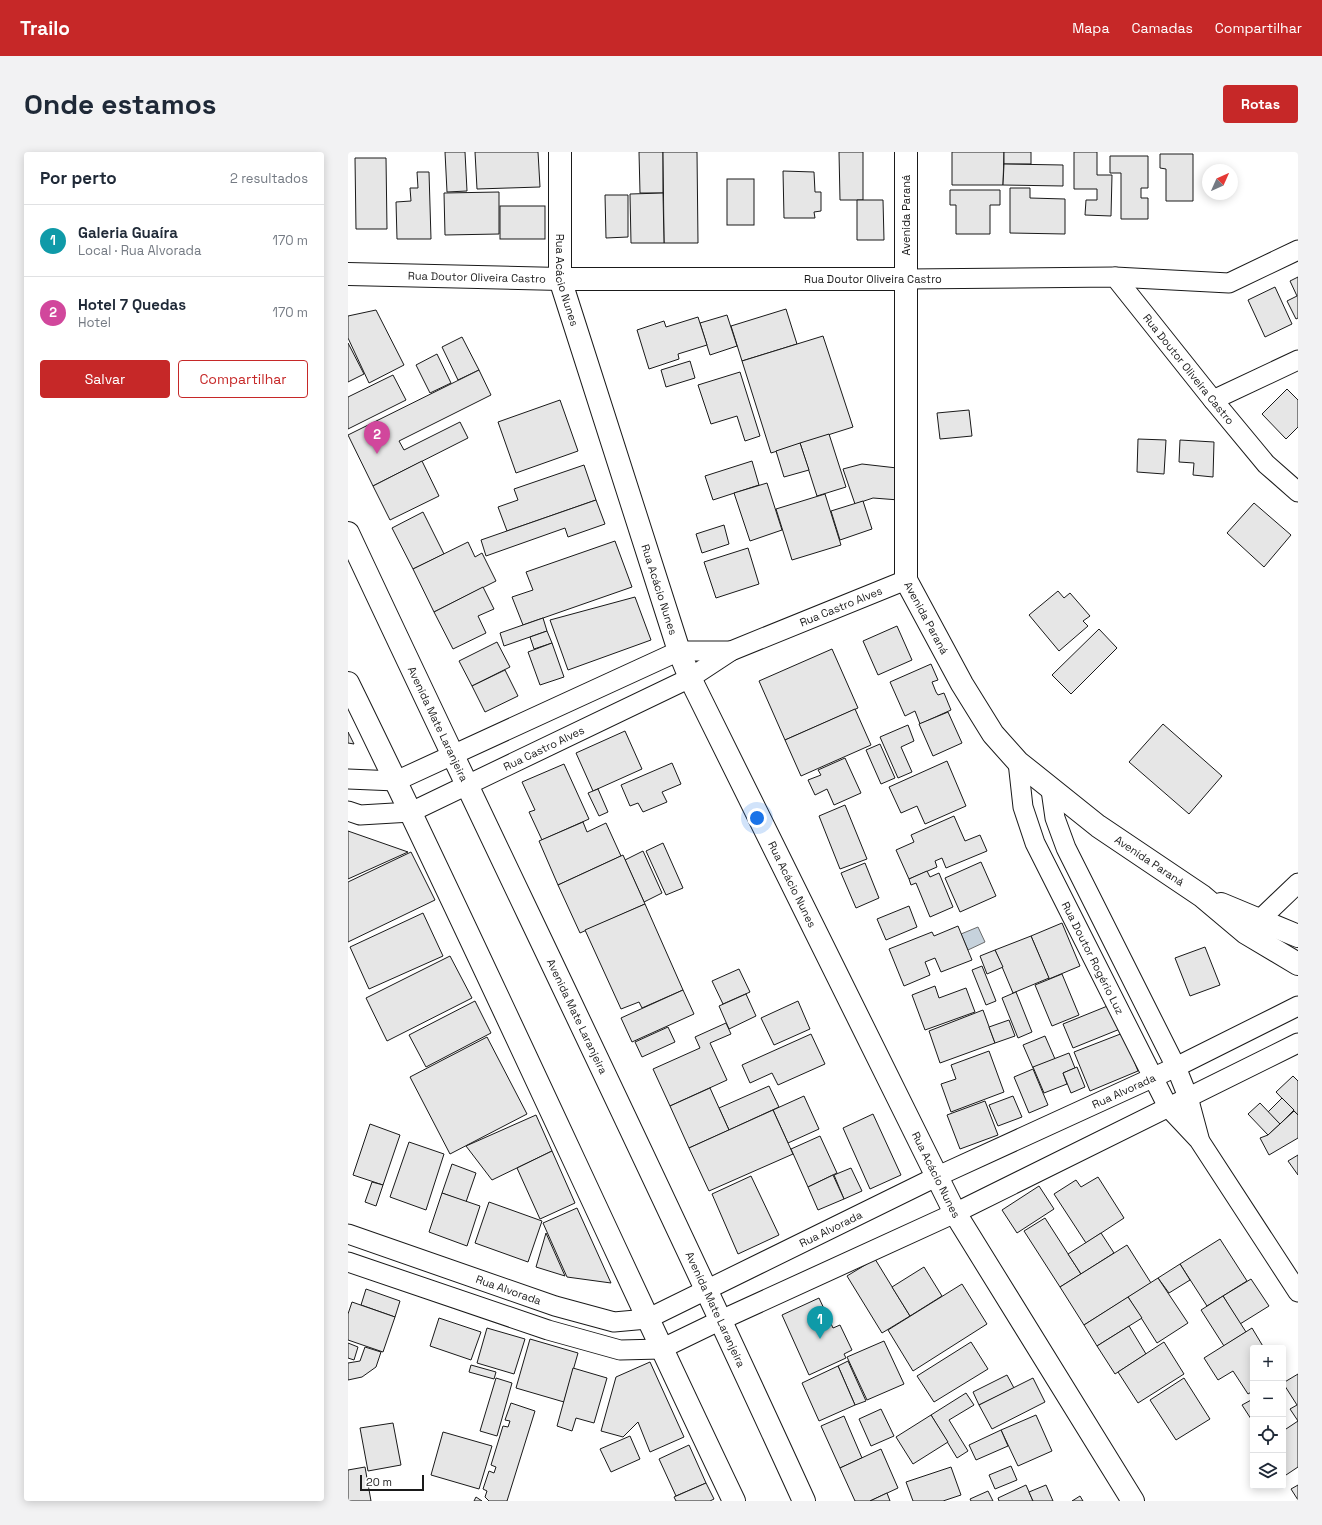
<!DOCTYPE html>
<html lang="pt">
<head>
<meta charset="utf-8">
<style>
	body { margin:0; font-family:"Space Grotesk",sans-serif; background:#f2f2f3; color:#1f2937 }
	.controls { position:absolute; right:12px; bottom:12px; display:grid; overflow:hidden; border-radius:4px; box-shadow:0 2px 10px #0003 }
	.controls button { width:36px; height:36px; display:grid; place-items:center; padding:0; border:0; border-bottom:1px solid #e0e1e3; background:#fff; color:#1f2937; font:20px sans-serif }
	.compass { position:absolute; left:854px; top:12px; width:36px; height:36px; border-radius:50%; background:#fff; box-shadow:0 2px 10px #0003; rotate:45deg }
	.scale { position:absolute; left:12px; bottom:10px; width:64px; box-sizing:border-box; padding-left:4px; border:2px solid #1a1a1a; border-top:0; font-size:11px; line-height:14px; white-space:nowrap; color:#1a1a1a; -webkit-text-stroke:3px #fff; paint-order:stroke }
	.you { position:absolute; left:409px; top:666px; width:14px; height:14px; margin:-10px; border:3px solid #fff; border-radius:50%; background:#1a73e8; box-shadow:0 0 0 6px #1a73e833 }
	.badge { display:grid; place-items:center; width:26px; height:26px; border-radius:50%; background:#c62828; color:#fff; font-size:13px; font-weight:700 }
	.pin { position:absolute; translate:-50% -33px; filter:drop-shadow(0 1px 2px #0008) }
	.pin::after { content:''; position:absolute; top:21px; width:14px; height:12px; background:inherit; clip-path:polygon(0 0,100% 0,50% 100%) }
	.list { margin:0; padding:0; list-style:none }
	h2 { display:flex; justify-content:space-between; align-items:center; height:52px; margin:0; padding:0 16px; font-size:17px }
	h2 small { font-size:13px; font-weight:400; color:#747a83 }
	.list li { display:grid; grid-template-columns:26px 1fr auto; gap:12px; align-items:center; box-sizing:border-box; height:72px; padding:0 16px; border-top:1px solid #e0e1e3 }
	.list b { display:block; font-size:15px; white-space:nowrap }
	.list p { margin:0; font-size:13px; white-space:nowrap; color:#747a83 }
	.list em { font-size:13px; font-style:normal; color:#747a83 }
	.actions { display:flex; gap:8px; padding:12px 16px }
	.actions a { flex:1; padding:9px 0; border:1px solid #c62828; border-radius:4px; text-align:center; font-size:14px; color:#c62828 }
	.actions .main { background:#c62828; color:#fff }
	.icon { flex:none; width:22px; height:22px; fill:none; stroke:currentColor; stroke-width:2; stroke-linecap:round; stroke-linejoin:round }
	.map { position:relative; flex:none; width:950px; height:1349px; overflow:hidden; border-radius:4px }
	header { display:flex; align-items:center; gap:24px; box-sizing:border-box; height:56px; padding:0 20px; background:#c62828; color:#fff }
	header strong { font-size:19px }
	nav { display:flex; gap:22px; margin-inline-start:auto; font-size:14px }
	.intro { display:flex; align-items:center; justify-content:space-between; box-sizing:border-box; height:96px; padding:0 24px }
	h1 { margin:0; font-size:28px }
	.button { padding:10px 18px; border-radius:4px; background:#c62828; color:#fff; font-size:14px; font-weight:700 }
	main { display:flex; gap:24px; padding:0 24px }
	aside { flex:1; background:#fff; border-radius:4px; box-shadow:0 2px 10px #0003 }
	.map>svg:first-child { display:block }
	.water { fill:#c6d2dc; stroke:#6a6a6a }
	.building { fill:#e6e6e6; stroke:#1a1a1a }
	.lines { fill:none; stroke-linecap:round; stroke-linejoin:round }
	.street-casing { stroke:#1a1a1a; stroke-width:21 }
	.secondary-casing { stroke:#1a1a1a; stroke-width:24 }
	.street { stroke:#fff; stroke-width:19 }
	.secondary { stroke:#fff; stroke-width:22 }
	.labels { text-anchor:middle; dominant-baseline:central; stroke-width:3; stroke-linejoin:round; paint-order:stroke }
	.street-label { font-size:11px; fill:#1a1a1a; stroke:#fff }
</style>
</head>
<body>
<header>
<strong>Trailo</strong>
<nav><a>Mapa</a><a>Camadas</a><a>Compartilhar</a></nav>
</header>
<div class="intro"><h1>Onde estamos</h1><a class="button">Rotas</a></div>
<main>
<aside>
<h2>Por perto<small>2 resultados</small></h2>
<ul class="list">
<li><span class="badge" style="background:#0f9aa8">1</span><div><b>Galeria Guaíra</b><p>Local · Rua Alvorada</p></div><em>170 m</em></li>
<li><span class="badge" style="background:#d1479c">2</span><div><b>Hotel 7 Quedas</b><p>Hotel</p></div><em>170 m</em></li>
</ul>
<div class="actions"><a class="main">Salvar</a><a>Compartilhar</a></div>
</aside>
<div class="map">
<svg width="950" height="1349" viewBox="0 0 950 1349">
	<rect width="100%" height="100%" fill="#fff"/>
	<!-- water -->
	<path class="water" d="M630,775L637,790L620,798L613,782Z"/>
	<!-- building -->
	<g class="building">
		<path d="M97,0H117L119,39L99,40Z"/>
		<path d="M127,0H190L192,35L129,37Z"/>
		<path d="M291,0H315V41H292Z"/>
		<path d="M315,0H349L350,91H316Z"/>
		<path d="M491,0H515V48H492Z"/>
		<path d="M604,0H656L655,33H604Z"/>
		<rect x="656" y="0" width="27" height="12"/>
		<path d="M726,0H749V23H764L763,64L737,63L738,48H749V37H726Z"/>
		<path d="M812,2H845V49H818V17L812,16Z"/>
		<path d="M762,4H800V36H793V46H800V67H773V21H762Z"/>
		<path d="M7,6H38L39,77H8Z"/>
		<path d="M656,12L715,13V34L655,33Z"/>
		<path d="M435,19L466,20L467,40H473V59L466,60L467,66H436Z"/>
		<path d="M69,20H81L83,87H49L48,50L63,49L62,36H70Z"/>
		<rect x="379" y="27" width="27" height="46"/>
		<path d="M662,36H682V46L717,47V82L662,81Z"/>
		<path d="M602,38H652V53H642V82H608V53H602Z"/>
		<path d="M151,40V82L97,83L96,41Z"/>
		<path d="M315,41L316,91H283L282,42Z"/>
		<path d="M257,43H280V85L258,86Z"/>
		<path d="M509,48H535L536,88H509Z"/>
		<rect x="152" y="54" width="45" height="33"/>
		<path d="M950,125V166L948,167L939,149L949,144L942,129Z"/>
		<path d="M927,135L944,172L917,185L900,148Z"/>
		<path d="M438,157L449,192L394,209L383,174Z"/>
		<path d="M28,158L56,213L21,231L0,186V164Z"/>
		<path d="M379,163L389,194L362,203L352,171Z"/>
		<path d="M350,165L359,193L330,202L331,207L301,217L289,178L316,169L318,175Z"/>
		<path d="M475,184L505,275L423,301L394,209Z"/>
		<path d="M114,185L131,218L110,228L94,195Z"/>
		<path d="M0,191L16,222L0,230Z"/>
		<path d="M89,202L103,231L82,241L68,213Z"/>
		<path d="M342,209L347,226L318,235L313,218Z"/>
		<path d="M131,218L143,243L51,289L56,298L112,270L120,286L25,334L0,283Z"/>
		<path d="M392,220L412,284L397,289L389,264L363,272L350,233Z"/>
		<path d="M45,223L58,248L0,277V245Z"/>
		<path d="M939,237L950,248V275L938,287L914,262Z"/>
		<path d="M212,248L230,299L168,321L150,270Z"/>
		<path d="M621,258L624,284L592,287L589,261Z"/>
		<path d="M481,282L498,335L469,344L452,291Z"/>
		<path d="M790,287L818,288L816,322L789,320Z"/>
		<path d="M832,288L866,290L865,325L845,323L846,311L831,310Z"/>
		<path d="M452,291L461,318L436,325L428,299Z"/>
		<path d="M74,309L91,344L42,368L25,334Z"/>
		<path d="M404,309L411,333L365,348L357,324Z"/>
		<path d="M514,312L549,316L551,348L525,346L507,352L495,317Z"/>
		<path d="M236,313L248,348L159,379L150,355L170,348L166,337Z"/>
		<path d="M419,331L434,378L402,389L386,341Z"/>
		<path d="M477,342L493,393L444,408L428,357Z"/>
		<path d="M248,348L257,372L220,385L217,376L138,404L133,388Z"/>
		<path d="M515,349L524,377L492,388L483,359Z"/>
		<path d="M906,351L943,383L916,415L879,381Z"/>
		<path d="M75,360L96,402L65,417L44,376Z"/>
		<path d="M376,373L381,392L354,401L348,382Z"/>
		<path d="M267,389L284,435L175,473L164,445L185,438L178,420Z"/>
		<path d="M120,390L127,405L134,401L148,429L86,460L65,417Z"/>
		<path d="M400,396L411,432L368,446L356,410Z"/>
		<path d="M135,435L146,457L130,464L138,481L105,497L86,460Z"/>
		<path d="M710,439L716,446L722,441L742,464L735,469L740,474L711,499L681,463Z"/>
		<path d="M287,445L303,488L220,518L202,468Z"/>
		<path d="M195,466L199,479L156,494L152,481Z"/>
		<path d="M549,474L564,508L530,523L515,489Z"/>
		<path d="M751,477L769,496L723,542L704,523Z"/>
		<path d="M199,479L204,491L186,497L182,485Z"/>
		<path d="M149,490L162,515L124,534L111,509Z"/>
		<path d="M204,491L216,525L192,533L180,500Z"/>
		<path d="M484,497L510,556L437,588L411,529Z"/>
		<path d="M583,512L590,528L584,530L588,540L590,543L596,541L603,558L572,572L567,559L557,564L542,530Z"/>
		<path d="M157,518L170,544L137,560L124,534Z"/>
		<path d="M507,557L523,593L453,624L437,588Z"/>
		<path d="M600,560L614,591L585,604L571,572Z"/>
		<path d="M815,572L874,624L841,662L781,610Z"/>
		<path d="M560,573L566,589L553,595L564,620L550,626L532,585Z"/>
		<path d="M277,579L294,617L245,639L228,601Z"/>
		<path d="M0,580L6,592L0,591Z"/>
		<path d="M532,592L547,626L533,632L518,598Z"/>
		<path d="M497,606L513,641L486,653L479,637L467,643L460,628L473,623L470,618Z"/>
		<path d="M599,609L618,654L577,672L569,654L553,661L541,635Z"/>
		<path d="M324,611L333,632L314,640L319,650L295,660L290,651L282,654L273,633Z"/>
		<path d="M216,612L241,667L194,688L181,660L187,658L174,630Z"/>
		<path d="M250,637L260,660L251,664L240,641Z"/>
		<path d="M497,653L519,707L492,717L471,664Z"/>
		<path d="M606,664L617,689L632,683L639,699L598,716L594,706L587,709L589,715L561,727L548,698L566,690L563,683Z"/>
		<path d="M235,670L239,680L258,671L273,704L210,733L191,689Z"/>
		<path d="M0,679L60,700L0,727Z"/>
		<path d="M315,691L335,736L318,743L298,699Z"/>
		<path d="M295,699L314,741L296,750L277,708Z"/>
		<path d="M63,700L87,748L0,790V730Z"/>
		<path d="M275,703L297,752L232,781L210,733Z"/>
		<path d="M633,710L648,744L612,760L597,726Z"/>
		<path d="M517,711L531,746L508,756L493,721Z"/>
		<path d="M579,719L582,725L591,721L605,755L582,765L568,731L563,733L561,727Z"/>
		<path d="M297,752L335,838L294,856L291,850L273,857L237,778Z"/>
		<path d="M561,754L569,775L538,788L529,767Z"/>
		<path d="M75,761L95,804L21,837L2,795Z"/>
		<path d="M714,771L732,814L701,827L683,784Z"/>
		<path d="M610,774L624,808L593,820L587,806L577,810L582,823L556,834L541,797L584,780L586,784Z"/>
		<path d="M683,784L701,826L665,841L647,798Z"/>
		<path d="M857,795L872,833L842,844L827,806Z"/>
		<path d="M647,798L655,815L639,822L632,804Z"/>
		<path d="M102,804L124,846L39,889L18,846Z"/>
		<path d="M634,814L648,849L638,853L624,818Z"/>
		<path d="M391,817L402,840L375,852L364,829Z"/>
		<path d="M714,822L731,863L704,874L687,833Z"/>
		<path d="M587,834L591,846L618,836L627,860L577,878L564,843Z"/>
		<path d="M335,838L346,862L284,890L273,866Z"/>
		<path d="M668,840L684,880L670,886L654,846Z"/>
		<path d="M398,842L408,864L381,877L371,854Z"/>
		<path d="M127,849L143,881L78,915L61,883Z"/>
		<path d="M450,849L462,877L426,893L413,866Z"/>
		<path d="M762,853L772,877L725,896L715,872Z"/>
		<path d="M635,858L647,891L592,911L581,879Z"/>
		<path d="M661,868L667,884L647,891L641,875Z"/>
		<path d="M378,871L383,882L362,891L379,928L322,954L305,917L352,896L347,885Z"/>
		<path d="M320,875L327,890L294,905L287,890Z"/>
		<path d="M775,881L790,919L742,939L726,900Z"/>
		<path d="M463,882L477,912L430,933L424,921L402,931L394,913Z"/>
		<path d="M697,884L707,907L685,916L675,893Z"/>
		<path d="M139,885L179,962L102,1002L62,925Z"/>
		<path d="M641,899L656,940L603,960L593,932L608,927L603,913Z"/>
		<path d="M721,901L727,916L715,921L719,932L696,941L685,915Z"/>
		<path d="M729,915L737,935L723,941L715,921Z"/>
		<path d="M685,917L700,953L681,961L666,925Z"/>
		<path d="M945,924L950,929V963L928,940Z"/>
		<path d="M421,934L431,955L381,978L371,956Z"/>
		<path d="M362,936L381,978L341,996L322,954Z"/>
		<path d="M456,944L471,977L440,991L425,958Z"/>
		<path d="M665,944L674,965L650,974L641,953Z"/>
		<path d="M934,946L946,958L932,972L920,960Z"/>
		<path d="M637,949L650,983L612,997L599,963Z"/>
		<path d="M912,951L932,972L920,983L900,962Z"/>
		<path d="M425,958L445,1002L361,1039L341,996Z"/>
		<path d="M946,959L950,963V986L921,1003L912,986L920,983Z"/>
		<path d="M525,962L553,1023L522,1037L495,976Z"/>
		<path d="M188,963L204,999L144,1028L118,994Z"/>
		<path d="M22,972L52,983L35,1033L5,1023Z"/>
		<path d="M472,984L489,1021L460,1035L443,997Z"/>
		<path d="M61,990L96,1002L78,1058L42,1045Z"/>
		<path d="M204,999L227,1051L192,1067L169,1016Z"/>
		<path d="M950,1003V1023L940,1009Z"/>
		<path d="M104,1012L128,1021L118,1050L94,1041Z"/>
		<path d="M503,1016L514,1039L496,1047L486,1023Z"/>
		<path d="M485,1023L496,1047L470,1058L460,1035Z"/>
		<path d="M403,1024L431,1083L390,1102L364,1042Z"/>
		<path d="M750,1025L776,1066L738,1091L706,1042L728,1028L733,1035Z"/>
		<path d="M24,1030L35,1033L28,1054L17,1050Z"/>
		<path d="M691,1034L706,1057L669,1081L654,1058Z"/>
		<path d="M94,1041L132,1054L119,1094L81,1080Z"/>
		<path d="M141,1050L194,1069L180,1110L127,1091Z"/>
		<path d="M229,1056L263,1131L219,1125L195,1071Z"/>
		<path d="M697,1066L733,1122L712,1135L676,1079Z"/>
		<path d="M198,1081L217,1124L188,1115Z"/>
		<path d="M753,1081L766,1101L733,1122L720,1102Z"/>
		<path d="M872,1087L899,1129L859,1154L832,1112Z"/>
		<path d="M779,1093L803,1131L736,1173L712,1135Z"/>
		<path d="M527,1107L562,1164L534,1181L499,1124Z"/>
		<path d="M832,1112L842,1128L821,1141L810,1126Z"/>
		<path d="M576,1115L594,1144L562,1164L544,1135Z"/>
		<path d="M810,1126L840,1171L809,1191L780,1145Z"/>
		<path d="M903,1127L921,1154L892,1172L875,1144Z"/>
		<path d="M614,1132L639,1172L565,1219L540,1178Z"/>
		<path d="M18,1137L52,1149L47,1165L13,1153Z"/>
		<path d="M875,1144L898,1180L876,1194L853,1158Z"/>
		<path d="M780,1145L794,1166L749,1194L736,1173Z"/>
		<path d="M471,1146L485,1176L492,1173L504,1198L496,1202L498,1206L461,1223L434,1163Z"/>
		<path d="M4,1150L47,1165L35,1200L0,1188V1162Z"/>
		<path d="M91,1166L133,1180L123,1208L82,1194Z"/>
		<path d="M781,1174L798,1202L767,1222L749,1194Z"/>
		<path d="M139,1176L177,1187L166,1222L129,1211Z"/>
		<path d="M904,1176L916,1196H905V1239L900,1242L885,1219L870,1228L856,1206Z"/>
		<path d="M182,1187L230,1201L216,1250L168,1236Z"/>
		<path d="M536,1189L556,1232L519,1248L499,1205Z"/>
		<path d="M623,1190L640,1217L586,1250L569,1224Z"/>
		<path d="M816,1190L836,1222L790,1251L770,1220Z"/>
		<path d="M0,1191L10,1195L6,1208L0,1206Z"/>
		<path d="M17,1195L33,1200L28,1215L14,1225L0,1228V1211L12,1209Z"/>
		<path d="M500,1209L518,1249L507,1253L490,1214Z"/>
		<path d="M302,1210L336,1285L302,1300L290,1270L275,1285L253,1279L268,1225Z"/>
		<path d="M123,1213L148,1220L146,1227L121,1220Z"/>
		<path d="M490,1214L507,1253L471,1269L454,1231Z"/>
		<path d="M225,1216L259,1226L246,1271L228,1266L224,1279L209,1274Z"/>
		<path d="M950,1222V1269L942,1257L949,1253L935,1231Z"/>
		<path d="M659,1223L666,1236L631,1253L625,1240Z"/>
		<path d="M148,1226L164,1231L149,1284L132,1279Z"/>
		<path d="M685,1226L697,1250L644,1277L631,1253Z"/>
		<path d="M836,1226L862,1267L828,1288L802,1248Z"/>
		<path d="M618,1241L626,1253L601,1268L620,1299L609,1306L583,1263Z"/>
		<path d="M905,1247V1270L894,1253Z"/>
		<path d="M163,1251L187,1259L159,1349H141L137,1345L139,1339L135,1337L141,1319L146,1321L148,1315L143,1313L155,1274L160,1275L162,1269L157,1268Z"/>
		<path d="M533,1257L546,1284L523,1294L511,1267Z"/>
		<path d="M583,1263L600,1290L565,1312L548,1285Z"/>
		<path d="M688,1263L704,1299L670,1314L653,1278Z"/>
		<path d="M496,1264L514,1306L492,1316L473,1274Z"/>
		<path d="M950,1269V1315L935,1325V1279Z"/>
		<path d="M45,1271L53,1313L20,1319L12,1276Z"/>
		<path d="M653,1278L660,1294L628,1308L621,1293Z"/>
		<path d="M95,1280L144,1294L131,1337L83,1323Z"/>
		<path d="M282,1284L292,1307L263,1320L252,1297Z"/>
		<path d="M341,1293L358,1331L328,1344L311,1307Z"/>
		<path d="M533,1297L550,1336L522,1349H507L492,1316Z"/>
		<path d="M663,1314L669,1328L647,1337L641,1323Z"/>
		<path d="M17,1315L23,1349H0V1318Z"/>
		<path d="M603,1315L613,1343L595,1349H565L558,1330Z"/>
		<path d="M358,1331L366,1347L362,1349H328L326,1345Z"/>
		<path d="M678,1333L685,1349H651L650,1346Z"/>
		<path d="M698,1333L705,1349H685L681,1340Z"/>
		<path d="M950,1333V1348L943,1337Z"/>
		<path d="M640,1339L645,1349H623L622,1347Z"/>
		<path d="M539,1341L542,1349H522Z"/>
		<path d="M732,1344L735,1349H724Z"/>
		<path d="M128,1345L134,1349H126Z"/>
	</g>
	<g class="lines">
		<!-- street casing -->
		<g class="street-casing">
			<g id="street">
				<path d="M767,125L881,131L950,98"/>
				<path id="s1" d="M559,127L767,125L865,248L918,312L950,340"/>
				<path d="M865,248L950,208"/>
				<path id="s2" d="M670,610L675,655L687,691L820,955L851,988L950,1140"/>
				<path d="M0,627L48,629L331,499H383"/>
				<path d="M703,638L707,666L718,696L828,915L840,945L851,986"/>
				<path id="s3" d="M0,659L12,663L63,660L342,526L383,499L558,428"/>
				<path d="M902,777L950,731"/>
				<path id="s4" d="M0,1082L207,1154L266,1170L299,1167L590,1024L828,915L950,854"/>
				<path d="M0,1110L200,1178L272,1198L313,1197L373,1168L607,1061L950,891"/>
			</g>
		</g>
		<!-- secondary casing -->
		<g class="secondary-casing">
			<g id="secondary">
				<path id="s5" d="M212,0V127L331,499L342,526L607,1061L785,1349"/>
				<path id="s6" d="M558,0V428L614,532L645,582L670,610L750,674L854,744L898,781L950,812"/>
				<path id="s7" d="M0,122L212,127H559"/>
				<path id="s8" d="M0,381C151,704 308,1024 456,1349"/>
				<path d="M0,531C133,802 256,1077 386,1349"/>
				<path d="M873,752L950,784"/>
			</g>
		</g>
		<!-- street -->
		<use href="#street" class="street"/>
		<!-- secondary -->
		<use href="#secondary" class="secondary"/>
	</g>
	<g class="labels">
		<!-- street labels -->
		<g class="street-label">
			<text transform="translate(558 63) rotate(-90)">Avenida Paraná</text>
			<text stroke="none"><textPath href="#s7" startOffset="129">Rua Doutor Oliveira Castro</textPath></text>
			<text x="525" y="127">Rua Doutor Oliveira Castro</text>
			<text stroke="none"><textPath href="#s5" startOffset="129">Rua Acácio Nunes</textPath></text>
			<text stroke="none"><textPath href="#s1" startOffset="326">Rua Doutor Oliveira Castro</textPath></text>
			<text stroke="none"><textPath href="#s5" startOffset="453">Rua Acácio Nunes</textPath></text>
			<text stroke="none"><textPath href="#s3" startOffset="541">Rua Castro Alves</textPath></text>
			<text stroke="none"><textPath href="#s6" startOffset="471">Avenida Paraná</textPath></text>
			<text stroke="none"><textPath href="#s8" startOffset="211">Avenida Mate Laranjeira</textPath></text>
			<text stroke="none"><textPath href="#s3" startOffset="211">Rua Castro Alves</textPath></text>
			<text stroke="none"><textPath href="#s6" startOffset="807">Avenida Paraná</textPath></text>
			<text stroke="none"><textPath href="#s5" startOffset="777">Rua Acácio Nunes</textPath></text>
			<text stroke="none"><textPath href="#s2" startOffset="212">Rua Doutor Rogério Luz</textPath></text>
			<text stroke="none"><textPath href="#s8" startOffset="535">Avenida Mate Laranjeira</textPath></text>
			<text stroke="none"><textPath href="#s4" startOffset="842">Rua Alvorada</textPath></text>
			<text stroke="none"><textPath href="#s5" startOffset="1101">Rua Acácio Nunes</textPath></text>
			<text stroke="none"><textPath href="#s4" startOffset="518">Rua Alvorada</textPath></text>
			<text stroke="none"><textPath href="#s4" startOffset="170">Rua Alvorada</textPath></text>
			<text stroke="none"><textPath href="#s8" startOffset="859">Avenida Mate Laranjeira</textPath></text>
		</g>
	</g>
</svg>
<div class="controls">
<button>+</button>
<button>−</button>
<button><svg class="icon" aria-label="locate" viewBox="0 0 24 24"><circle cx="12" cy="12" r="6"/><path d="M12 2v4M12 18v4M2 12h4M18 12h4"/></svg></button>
<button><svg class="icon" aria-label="layers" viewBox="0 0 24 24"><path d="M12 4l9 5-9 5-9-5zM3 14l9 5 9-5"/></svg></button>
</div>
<svg class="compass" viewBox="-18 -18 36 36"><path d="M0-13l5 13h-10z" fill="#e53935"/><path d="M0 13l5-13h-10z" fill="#747a83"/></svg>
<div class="scale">20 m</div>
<div class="you"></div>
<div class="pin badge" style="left:472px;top:1187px;background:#0f9aa8">1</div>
<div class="pin badge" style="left:29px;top:302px;background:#d1479c">2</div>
</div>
</main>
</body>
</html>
